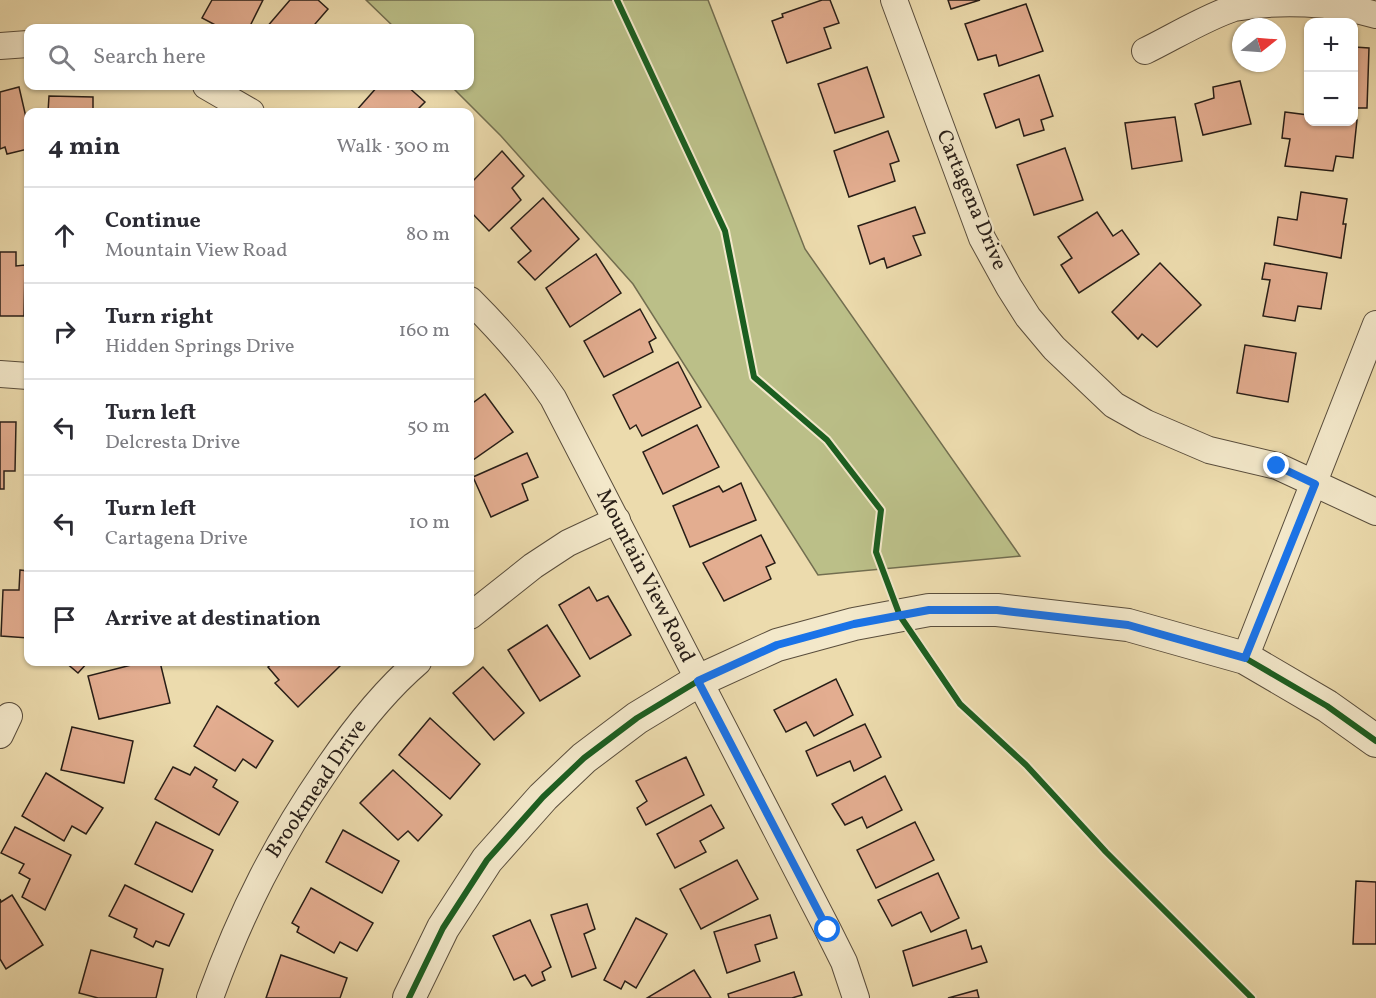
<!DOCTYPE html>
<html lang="en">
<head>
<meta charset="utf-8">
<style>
	body { margin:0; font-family:Vollkorn,serif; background:#f2f2f3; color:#2b2b33 }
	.controls { position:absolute; right:18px; top:18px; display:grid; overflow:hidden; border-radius:12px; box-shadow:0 2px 4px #0004 }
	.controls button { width:54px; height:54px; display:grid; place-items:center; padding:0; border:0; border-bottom:2px solid #e1e1e2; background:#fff; color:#2b2b33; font:30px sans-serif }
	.compass { position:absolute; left:1232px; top:18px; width:54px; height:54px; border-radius:50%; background:#fff; box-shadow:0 2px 4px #0004; rotate:73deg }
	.stop { position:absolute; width:18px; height:18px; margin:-14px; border:4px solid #1a73e8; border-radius:50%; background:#fff }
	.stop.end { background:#1a73e8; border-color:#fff; box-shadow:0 2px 6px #0008 }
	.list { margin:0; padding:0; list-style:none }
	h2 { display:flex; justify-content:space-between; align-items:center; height:78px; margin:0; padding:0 24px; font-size:26px }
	h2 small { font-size:20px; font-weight:400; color:#7c7c81 }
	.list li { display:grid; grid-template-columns:39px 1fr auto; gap:18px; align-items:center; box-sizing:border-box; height:96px; padding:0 24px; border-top:2px solid #e1e1e2 }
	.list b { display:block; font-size:22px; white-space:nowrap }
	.list p { margin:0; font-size:20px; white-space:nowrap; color:#7c7c81 }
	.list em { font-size:20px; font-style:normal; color:#7c7c81 }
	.icon { flex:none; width:33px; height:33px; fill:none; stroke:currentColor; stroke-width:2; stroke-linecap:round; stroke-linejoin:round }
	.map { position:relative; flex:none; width:1376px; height:998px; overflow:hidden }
	.search { position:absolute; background:#fff; box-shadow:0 2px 4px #0004; left:24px; top:24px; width:450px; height:66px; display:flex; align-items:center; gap:15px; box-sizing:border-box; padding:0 21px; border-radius:12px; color:#7c7c81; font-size:22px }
	.panel { position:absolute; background:#fff; box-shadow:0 2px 4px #0004; left:24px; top:108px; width:450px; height:558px; border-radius:12px }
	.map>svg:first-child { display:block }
	.green { fill:#bbbf88; stroke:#726e50; stroke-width:1.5 }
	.building { fill:#e3ad90; stroke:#281e17; stroke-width:1.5 }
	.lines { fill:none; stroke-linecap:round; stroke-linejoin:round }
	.minor-casing { stroke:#594d3c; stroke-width:28 }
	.tertiary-casing { stroke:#594d3c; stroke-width:34 }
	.minor { stroke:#f3e8ca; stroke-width:26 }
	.tertiary { stroke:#f3e8ca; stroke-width:32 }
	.cycleway-casing { stroke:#f3e8ca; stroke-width:10 }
	.cycleway { stroke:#1b5e20; stroke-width:6 }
	.route { stroke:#1a73e8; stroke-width:8 }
	.labels { text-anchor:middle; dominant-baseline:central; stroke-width:4.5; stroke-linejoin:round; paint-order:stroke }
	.street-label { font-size:21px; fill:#281e17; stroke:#f3e8ca }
</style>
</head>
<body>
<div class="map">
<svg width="1376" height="998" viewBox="0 0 1376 998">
	<rect width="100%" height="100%" fill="#ecdbad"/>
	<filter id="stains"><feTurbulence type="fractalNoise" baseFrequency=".00333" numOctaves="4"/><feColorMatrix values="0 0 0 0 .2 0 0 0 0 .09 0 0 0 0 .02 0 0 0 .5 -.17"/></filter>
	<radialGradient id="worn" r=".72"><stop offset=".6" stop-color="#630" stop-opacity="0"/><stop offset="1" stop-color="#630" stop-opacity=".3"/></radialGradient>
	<!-- green -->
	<path class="green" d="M366,0H708L805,249L1020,556L818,575L633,284L501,136L451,86H470V28H395Z"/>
	<!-- building -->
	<g class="building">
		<path d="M212,0H263L249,28H221L202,18Z"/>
		<path d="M290,0H318L328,9L315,24L321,28H266Z"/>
		<path d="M822,0H830L839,23L824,28L831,48L787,63L772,21L783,17L782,14Z"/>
		<path d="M948,0H980L951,9Z"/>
		<path d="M1026,4L1043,51L999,66L996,55L978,60L965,24Z"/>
		<path d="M1354,47L1369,48L1367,108H1354Z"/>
		<path d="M867,67L884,117L835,133L818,84Z"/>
		<path d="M1039,75L1053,116L1041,120L1044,130L1024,136L1019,119L996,128L984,94Z"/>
		<path d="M1240,81L1251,124L1203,135L1195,104L1214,98L1213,87Z"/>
		<path d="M378,86H407L425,102L415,112H355Z"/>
		<path d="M19,87L28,126V149L7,154L5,147L0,149V92Z"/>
		<path d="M49,96L93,97V112H48Z"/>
		<path d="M1285,112L1308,115V122L1357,120L1353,158L1336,156L1333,171L1285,166L1290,139L1282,138Z"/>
		<path d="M1175,117L1182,161L1132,169L1125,123Z"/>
		<path d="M888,131L899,161L890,164L895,181L849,197L834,151Z"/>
		<path d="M1065,148L1083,200L1034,215L1017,165Z"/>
		<path d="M502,151L524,176L512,188L521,200L489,231L471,212L470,213V184Z"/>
		<path d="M1301,192L1347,199L1343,224H1346L1341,258L1274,245L1278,217L1297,220Z"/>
		<path d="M543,198L579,239L535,280L518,262L531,251L511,228Z"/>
		<path d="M915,207L925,233L913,236L921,255L887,268L884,258L870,264L858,226Z"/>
		<path d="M1097,212L1113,236L1122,230L1139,254L1079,293L1061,265L1072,258L1058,237Z"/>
		<path d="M0,252H16V266L25,265L24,316H0Z"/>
		<path d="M596,254L621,293L570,327L546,288Z"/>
		<path d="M1160,263L1201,305L1157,347L1142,334L1138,339L1112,312Z"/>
		<path d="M1265,263L1327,273L1321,309L1298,306L1295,321L1263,316L1270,280L1262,279Z"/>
		<path d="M640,309L656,338L649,342L653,352L604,377L584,341Z"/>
		<path d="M1245,345L1296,353L1288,402L1237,393Z"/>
		<path d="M678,362L701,407L642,436L636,425L630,429L613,395Z"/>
		<path d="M485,394L513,432L470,462V405Z"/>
		<path d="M0,422H16L15,471H4V489H0Z"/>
		<path d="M697,425L719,467L663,494L643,452Z"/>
		<path d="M527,453L538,477L522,484L528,500L491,517L473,477Z"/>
		<path d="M741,483L756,520L690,547L673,506L719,486L723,492Z"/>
		<path d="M761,535L775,563L766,567L771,579L724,601L703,563Z"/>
		<path d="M20,570L28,571V638L1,636L3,590H19Z"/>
		<path d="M589,587L597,601L608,596L631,635L590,659L559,605Z"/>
		<path d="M547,625L580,676L540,701L508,650Z"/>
		<path d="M65,662H88L78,673Z"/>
		<path d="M143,662H160L170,703L99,719L88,676Z"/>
		<path d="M274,662H338L341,665L298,707L275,683L279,680L268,667Z"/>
		<path d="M483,667L524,713L494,740L453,693Z"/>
		<path d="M836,679L853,715L814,736L806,722L786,732L774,710Z"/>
		<path d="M217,706L273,741L256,768L243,759L235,771L194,746Z"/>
		<path d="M430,718L480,764L450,799L399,755Z"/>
		<path d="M865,724L881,757L854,771L850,761L817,776L806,751Z"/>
		<path d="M72,727L133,741L124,783L61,770Z"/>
		<path d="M686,757L704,795L646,825L637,808L647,801L636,781Z"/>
		<path d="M173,767L190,775L195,767L217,780L213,787L238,802L219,835L155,799Z"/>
		<path d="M393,770L442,815L418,841L408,831L398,840L360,803Z"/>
		<path d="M46,773L103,808L86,834L72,826L64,841L22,816Z"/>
		<path d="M885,776L902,810L867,828L862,817L845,825L832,804Z"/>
		<path d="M711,805L724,828L700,841L706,852L675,868L657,834Z"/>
		<path d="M156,822L213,850L192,892L135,864Z"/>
		<path d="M915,822L934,860L876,888L857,850Z"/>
		<path d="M15,827L71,855L45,910L22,897L30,879L19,873L24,864L1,853Z"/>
		<path d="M343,830L399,861L382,893L326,862Z"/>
		<path d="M737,860L758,899L701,929L680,889Z"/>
		<path d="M938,873L959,918L931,932L921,912L892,926L878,900Z"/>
		<path d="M1356,881L1376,882V944H1353Z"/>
		<path d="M125,885L184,914L169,946L156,941L153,947L134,937L137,929L109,916Z"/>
		<path d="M311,888L373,923L357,951L340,942L334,953L297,932L299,927L292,923Z"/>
		<path d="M12,895L43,945L6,969L0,959V899L1,902Z"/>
		<path d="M587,904L595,929L584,934L596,968L572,977L551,915Z"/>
		<path d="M770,915L777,938L755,945L760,961L727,973L714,932Z"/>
		<path d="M636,918L667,934L636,988L625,981L621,989L604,980Z"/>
		<path d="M530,920L551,967L542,972L545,980L532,986L525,975L514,980L493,936Z"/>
		<path d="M966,930L972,949L981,946L987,962L913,986L903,951Z"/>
		<path d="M91,950L163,969L156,998H98L79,993Z"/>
		<path d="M281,955L347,978L340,998H266Z"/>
		<path d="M694,970L711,998H647Z"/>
		<path d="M794,972L802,995L792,998H729L728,994Z"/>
		<path d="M977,990L979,998H948Z"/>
	</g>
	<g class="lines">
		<!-- minor casing -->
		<g class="minor-casing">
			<g id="minor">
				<path d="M894,0L982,238L1009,287L1028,317L1054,348L1114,405L1146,423L1209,450L1277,466L1376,512"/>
				<path d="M0,46L28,44"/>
				<path d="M1145,51C1172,38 1206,17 1234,8C1280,0 1331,2 1376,15"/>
				<path d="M206,86L251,112"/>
				<path d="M470,300C501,331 529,362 553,398L828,930L844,962L856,998"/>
				<path d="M0,374L28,376"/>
				<path d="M470,616L533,566L568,543L617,520"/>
				<path d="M1245,658L1376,324"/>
				<path d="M0,735L9,716"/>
				<path d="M210,998C241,912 277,841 329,766C355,728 383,692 418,662"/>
			</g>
		</g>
		<!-- tertiary casing -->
		<g class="tertiary-casing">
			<path id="tertiary" d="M409,998L443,928L487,860L543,797L584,758L637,718L698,681L777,645L854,624L929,610H997L1128,625L1245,658L1327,706L1376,741"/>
		</g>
		<!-- minor -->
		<use href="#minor" class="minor"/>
		<!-- tertiary -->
		<use href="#tertiary" class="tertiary"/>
		<!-- cycleway casing -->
		<g class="cycleway-casing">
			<g id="cycleway">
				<path d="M617,0L725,231L754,377L827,440L881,510L876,552L900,616L960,704L1026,765L1106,852L1252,998"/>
				<path d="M409,998L443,928L487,860L543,797L584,758L637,718L698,681L777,645L854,624L929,610H997L1128,625L1245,658L1327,706L1376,741"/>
			</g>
		</g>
		<!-- cycleway -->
		<use href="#cycleway" class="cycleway"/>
	</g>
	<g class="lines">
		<!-- route -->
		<path class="route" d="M828,930L698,681L777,645L854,624L929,610H997L1128,625L1245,658L1315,484L1277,466"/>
	</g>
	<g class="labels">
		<!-- street labels -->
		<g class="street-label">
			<text transform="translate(971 200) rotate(67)">Cartagena Drive</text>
			<text transform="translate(645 576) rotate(63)">Mountain View Road</text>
			<text transform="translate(317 789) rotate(-56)">Brookmead Drive</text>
		</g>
	</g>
	<rect width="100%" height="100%" filter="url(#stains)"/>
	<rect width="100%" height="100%" fill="url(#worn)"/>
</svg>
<div class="controls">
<button>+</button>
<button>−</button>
</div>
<svg class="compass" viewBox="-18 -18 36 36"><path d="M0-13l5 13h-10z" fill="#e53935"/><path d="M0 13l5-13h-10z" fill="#7c7c81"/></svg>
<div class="stop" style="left:828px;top:930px"></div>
<div class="stop end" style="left:1277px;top:466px"></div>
<div class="search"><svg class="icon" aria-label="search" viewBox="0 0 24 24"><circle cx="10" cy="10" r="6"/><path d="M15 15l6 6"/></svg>Search here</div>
<section class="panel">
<h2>4 min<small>Walk · 300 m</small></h2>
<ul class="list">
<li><svg class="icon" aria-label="ahead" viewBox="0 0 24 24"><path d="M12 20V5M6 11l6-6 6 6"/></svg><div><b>Continue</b><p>Mountain View Road</p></div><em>80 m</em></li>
<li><svg class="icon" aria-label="right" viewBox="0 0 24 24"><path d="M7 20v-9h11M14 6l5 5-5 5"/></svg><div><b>Turn right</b><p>Hidden Springs Drive</p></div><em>160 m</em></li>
<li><svg class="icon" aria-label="left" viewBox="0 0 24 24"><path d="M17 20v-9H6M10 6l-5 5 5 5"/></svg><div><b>Turn left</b><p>Delcresta Drive</p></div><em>50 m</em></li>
<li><svg class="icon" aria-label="left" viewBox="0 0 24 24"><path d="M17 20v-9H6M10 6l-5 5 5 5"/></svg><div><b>Turn left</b><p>Cartagena Drive</p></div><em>10 m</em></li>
<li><svg class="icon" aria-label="arrive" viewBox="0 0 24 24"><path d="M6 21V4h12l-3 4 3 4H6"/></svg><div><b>Arrive at destination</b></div></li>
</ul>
</section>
</div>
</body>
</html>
